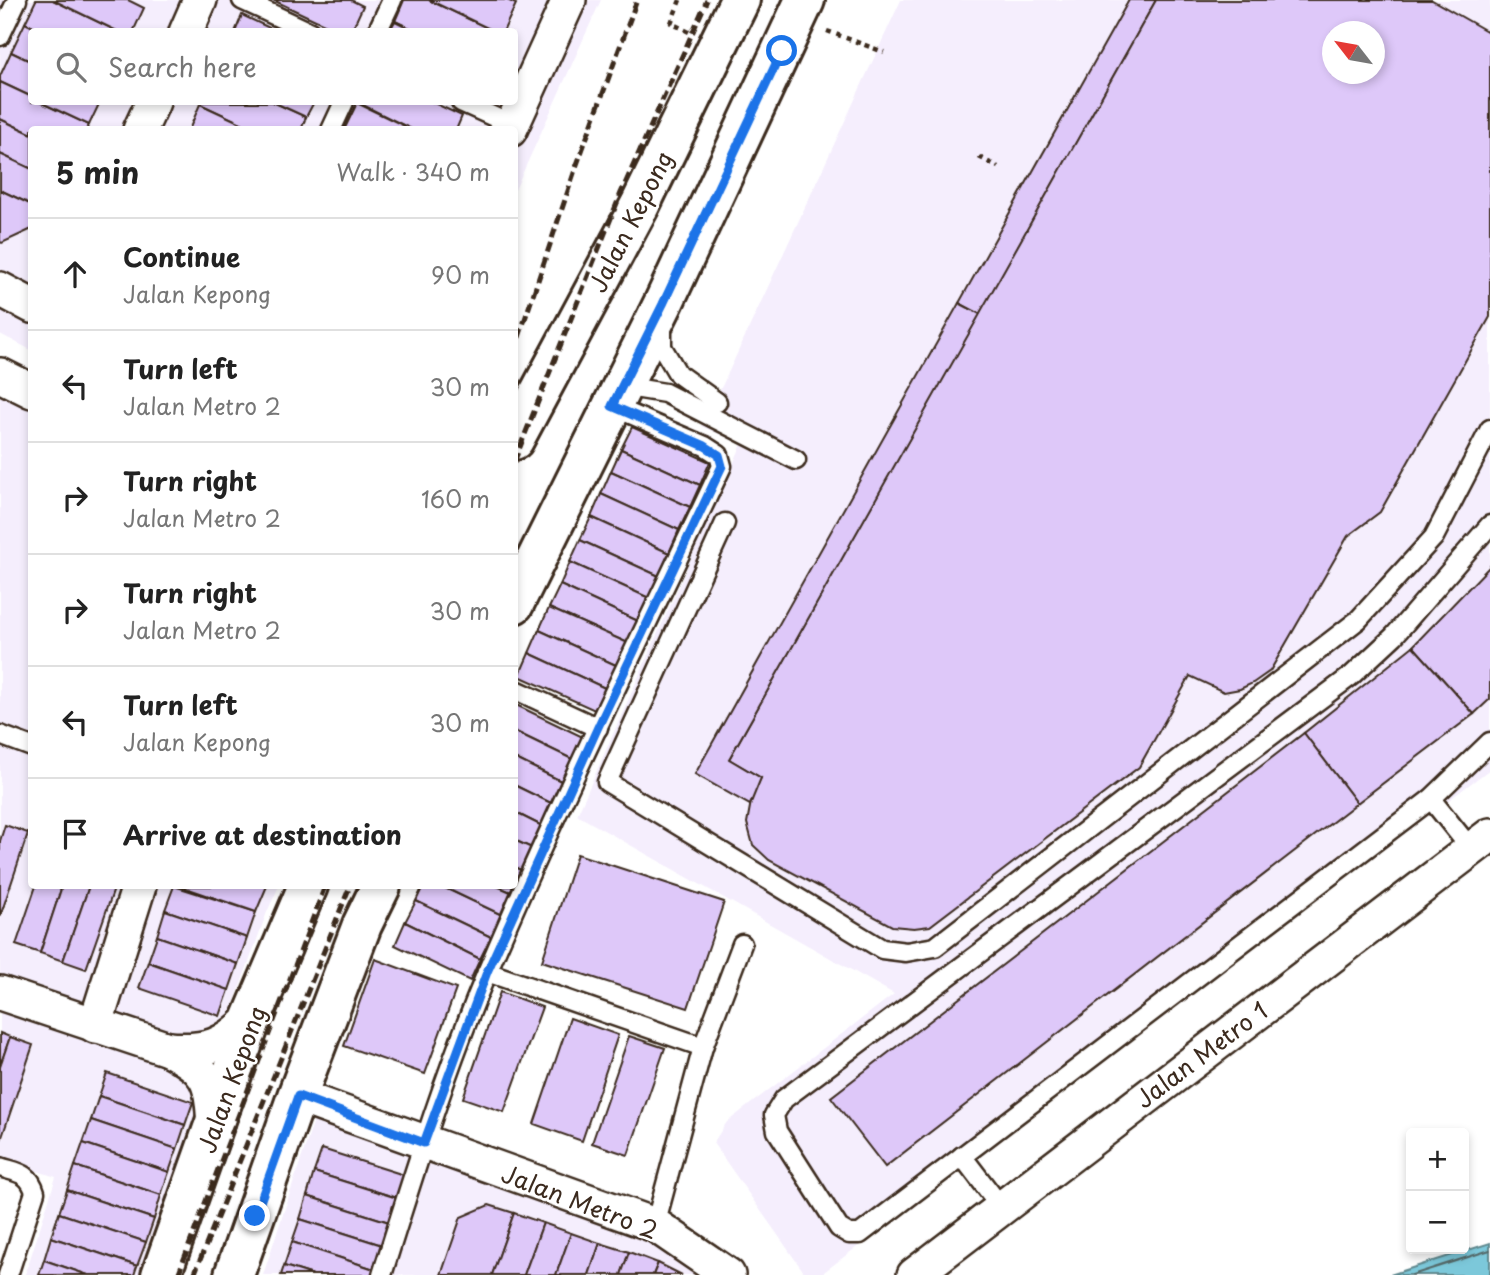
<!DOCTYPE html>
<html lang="en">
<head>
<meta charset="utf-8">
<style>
	body { margin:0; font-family:"Playpen Sans",sans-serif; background:#f2f2f2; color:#222 }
	.controls { position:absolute; right:21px; bottom:21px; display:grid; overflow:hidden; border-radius:7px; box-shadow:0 4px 10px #0003 }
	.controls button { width:63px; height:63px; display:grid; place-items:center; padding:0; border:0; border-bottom:2px solid #e0e0e0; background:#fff; color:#222; font:35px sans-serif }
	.compass { position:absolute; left:1322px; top:21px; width:63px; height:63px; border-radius:50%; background:#fff; box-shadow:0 4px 10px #0003; rotate:301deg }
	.stop { position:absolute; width:21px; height:21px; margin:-16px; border:5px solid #1a73e8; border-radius:50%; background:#fff }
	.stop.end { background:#1a73e8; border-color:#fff; box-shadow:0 2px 7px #0008 }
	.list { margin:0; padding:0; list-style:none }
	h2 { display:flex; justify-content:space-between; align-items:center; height:91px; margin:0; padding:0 28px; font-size:30px }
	h2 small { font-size:23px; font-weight:400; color:#767676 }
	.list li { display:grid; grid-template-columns:46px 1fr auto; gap:21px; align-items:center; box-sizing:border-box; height:112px; padding:0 28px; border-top:2px solid #e0e0e0 }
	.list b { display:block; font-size:26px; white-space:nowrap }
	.list p { margin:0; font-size:23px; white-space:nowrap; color:#767676 }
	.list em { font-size:23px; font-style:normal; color:#767676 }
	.icon { flex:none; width:38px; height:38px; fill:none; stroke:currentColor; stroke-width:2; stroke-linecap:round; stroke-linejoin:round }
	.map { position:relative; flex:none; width:1490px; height:1275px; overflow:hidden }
	.search { position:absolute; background:#fff; box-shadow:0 4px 10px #0003; left:28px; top:28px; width:490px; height:77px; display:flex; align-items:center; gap:18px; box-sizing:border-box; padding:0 24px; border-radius:7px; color:#767676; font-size:26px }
	.panel { position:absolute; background:#fff; box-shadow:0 4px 10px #0003; left:28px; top:126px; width:490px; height:763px; border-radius:7px }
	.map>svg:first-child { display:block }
	.built { fill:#f5eefd; fill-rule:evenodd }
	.water { fill:#7bc8da; stroke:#61898f; stroke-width:2 }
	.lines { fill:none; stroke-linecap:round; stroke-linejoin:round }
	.shore { stroke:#556969; stroke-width:2 }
	.building { fill:#dec8f9; stroke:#3b2a1e; stroke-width:2; fill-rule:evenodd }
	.service-casing { stroke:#3b2a1e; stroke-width:23 }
	.minor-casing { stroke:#3b2a1e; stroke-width:38 }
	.primary-casing { stroke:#3b2a1e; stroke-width:44 }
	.path { stroke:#3b2a1e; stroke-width:4.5; stroke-dasharray:5 5; stroke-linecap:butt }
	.service { stroke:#fff; stroke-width:18 }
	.minor { stroke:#fff; stroke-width:33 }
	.primary { stroke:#fff; stroke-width:38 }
	.rail { stroke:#3b2a1e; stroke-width:5; stroke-dasharray:10 5; stroke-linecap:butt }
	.route { stroke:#1a73e8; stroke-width:9 }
	.labels { text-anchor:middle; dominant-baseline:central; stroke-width:5; stroke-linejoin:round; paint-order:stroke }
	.street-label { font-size:24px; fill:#3b2a1e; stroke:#fff }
</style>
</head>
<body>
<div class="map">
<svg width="1490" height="1275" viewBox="0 0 1490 1275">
	<rect width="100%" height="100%" fill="#fff"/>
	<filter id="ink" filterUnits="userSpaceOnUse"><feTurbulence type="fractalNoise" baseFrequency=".0143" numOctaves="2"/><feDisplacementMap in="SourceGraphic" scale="14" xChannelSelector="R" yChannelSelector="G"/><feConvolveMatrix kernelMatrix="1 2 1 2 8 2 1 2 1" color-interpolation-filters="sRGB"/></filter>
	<g filter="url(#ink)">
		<!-- built -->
		<g class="built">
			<path d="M0,0H601L515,190L514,130H32L31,350L0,334ZM32,32H514V102H32Z"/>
			<path d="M901,0H1490V769L820,1275H806L713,1143L727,1122L894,994L577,815L742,444L701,426L723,384ZM1332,32H1374V74H1332Z"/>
			<path d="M0,387L31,403L32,886H279L267,912L225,1028L181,1039L0,982Z"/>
			<path d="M0,1004L182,1067L203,1103L143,1275H25L56,1177L0,1159Z"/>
			<path d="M315,1117L647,1236L710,1275H263Z"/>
		</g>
		<!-- water -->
		<path class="water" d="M1490,1243V1275H1390Z"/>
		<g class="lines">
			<!-- shore -->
			<path class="shore" d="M1412,1275L1490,1250"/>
		</g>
		<!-- building -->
		<g class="building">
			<path d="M36,0H53L119,32H43L25,23Z"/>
			<path d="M53,0H128L144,8L133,32H119Z"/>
			<path d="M273,0H351L363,6L351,32H341Z"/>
			<path d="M404,0H429L496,32H418L395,21Z"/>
			<path d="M429,0H507L516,4L503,32H496Z"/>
			<path d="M1129,0H1156L980,314L959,303Z"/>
			<path d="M1156,0H1432L1490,33V317L1380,512L1348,536L1270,671L1253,683L1240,689L1224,692L1190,676L1139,767L930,926L914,928L892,926L769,860L753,845L747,823L752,796L761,778L729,759ZM1332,32H1374V74H1332Z"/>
			<path d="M242,15L278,32H235Z"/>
			<path d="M395,21L418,32H389Z"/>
			<path d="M25,23L43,32H32V62L11,52Z"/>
			<path d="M11,52L32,62V97L0,82V76Z"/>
			<path d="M0,82L32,97V102H40L89,125L86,130H32V134L0,119Z"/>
			<path d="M40,102H100L89,125Z"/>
			<path d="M201,102H273L306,117L301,130H256L200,104Z"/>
			<path d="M273,102H314L306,117Z"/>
			<path d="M357,102H432L462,116L456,130H413Z"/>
			<path d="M357,103L413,130H344Z"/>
			<path d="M200,104L256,130H189Z"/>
			<path d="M0,119L32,134V169L0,154Z"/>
			<path d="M0,154L32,169V205L0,190Z"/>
			<path d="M0,190L32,205V229L2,243L0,242Z"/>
			<path d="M959,303L980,314L729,759L761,778L750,805L695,774Z"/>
			<path d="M632,427L710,462L700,485L621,449Z"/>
			<path d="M621,449L700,485L690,507L611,471Z"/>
			<path d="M611,471L690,507L679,530L601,494Z"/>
			<path d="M601,494L679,530L669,553L591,517Z"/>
			<path d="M591,517L669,553L659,576L580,540Z"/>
			<path d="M580,540L659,576L649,598L570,562Z"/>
			<path d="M570,562L649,598L638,621L560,585Z"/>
			<path d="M1490,566V699L1474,714L1413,646Z"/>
			<path d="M560,585L638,621L628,643L549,608Z"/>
			<path d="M549,608L628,643L618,666L539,630Z"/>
			<path d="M539,630L618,666L607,689L529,653Z"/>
			<path d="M1413,646L1474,714L1357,803L1304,733Z"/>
			<path d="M529,653L607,689L597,711L519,676Z"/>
			<path d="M514,704L587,739L576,761L514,731Z"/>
			<path d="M514,731L576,761L565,783L514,758Z"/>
			<path d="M1304,733L1357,803L885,1167L831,1097Z"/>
			<path d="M514,758L565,783L555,805L514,785Z"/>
			<path d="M514,785L555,805L544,827L514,812Z"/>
			<path d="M514,812L544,827L534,849L514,840Z"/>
			<path d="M5,825L28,833L0,917V841Z"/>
			<path d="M514,840L534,849L523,871L514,867Z"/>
			<path d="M577,854L724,902L688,1008L542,961Z"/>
			<path d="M514,867L523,871L513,893L497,886H514Z"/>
			<path d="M36,886H62L40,953L16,945Z"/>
			<path d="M62,886H89L63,961L40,953Z"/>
			<path d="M89,886H115L86,969L63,961Z"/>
			<path d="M174,886L256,912L247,938L165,910Z"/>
			<path d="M180,886H267L256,912Z"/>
			<path d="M423,886H441L502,915L491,937L416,901Z"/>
			<path d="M441,886H497L513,893L502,915Z"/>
			<path d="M416,901L491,937L480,959L405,922Z"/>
			<path d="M165,910L247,938L238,964L157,936Z"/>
			<path d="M405,922L480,959L470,981L395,945Z"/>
			<path d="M157,936L238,964L229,990L148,962Z"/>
			<path d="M375,959L456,989L425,1074L344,1046Z"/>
			<path d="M148,962L229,990L220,1016L139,988Z"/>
			<path d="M500,992L542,1007L504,1112L463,1098Z"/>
			<path d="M570,1018L618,1035L582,1141L534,1124Z"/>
			<path d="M0,1033L10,1037L0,1066Z"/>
			<path d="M629,1036L665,1048L628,1155L592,1143Z"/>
			<path d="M10,1037L33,1045L0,1143V1066Z"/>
			<path d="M107,1073L193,1102L185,1125L99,1096Z"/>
			<path d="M99,1096L185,1125L177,1149L91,1120Z"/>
			<path d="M91,1120L177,1149L169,1172L83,1143Z"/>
			<path d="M83,1143L169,1172L161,1195L75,1166Z"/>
			<path d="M322,1149L404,1175L397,1198L314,1172Z"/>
			<path d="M75,1166L161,1195L154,1219L67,1190Z"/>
			<path d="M314,1172L397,1198L389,1222L307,1196Z"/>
			<path d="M67,1190L154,1219L146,1242L59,1213Z"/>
			<path d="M307,1196L389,1222L382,1245L300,1219Z"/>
			<path d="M489,1205L514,1213L492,1275H441L461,1217Z"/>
			<path d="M59,1213L146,1242L137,1266L51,1237Z"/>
			<path d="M514,1213L543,1223L524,1275H492Z"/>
			<path d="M300,1219L382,1245L374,1269L292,1242Z"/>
			<path d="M543,1223L571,1233L556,1275H524Z"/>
			<path d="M571,1233L600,1243L589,1275H556Z"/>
			<path d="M51,1237L137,1266L134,1275H88L44,1260Z"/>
			<path d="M292,1242L374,1269L372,1275H313L284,1266Z"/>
			<path d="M600,1243L629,1252L621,1275H589Z"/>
			<path d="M629,1252L658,1263L653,1275H621Z"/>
			<path d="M44,1260L88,1275H39Z"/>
			<path d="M658,1263L682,1275H653Z"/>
			<path d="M284,1266L313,1275H281Z"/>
		</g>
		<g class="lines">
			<!-- service casing -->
			<g class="service-casing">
				<g id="service">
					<path d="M242,0L310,32"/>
					<path d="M377,32L392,0"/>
					<path d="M0,36L17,0"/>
					<path d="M461,102L512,125"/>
					<path d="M331,130L344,102"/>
					<path d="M662,325V347L678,374L717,402"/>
					<path d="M620,391L634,388L665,393L796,460"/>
					<path d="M725,523L607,782L882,949L906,952L935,947L1358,620L1434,537L1490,429"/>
					<path d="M1490,525L1394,636L1351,676L784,1099L774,1115L777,1131L839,1228L849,1234H860L1431,799L1490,742"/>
					<path d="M514,689L598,728"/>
					<path d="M0,735L32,747"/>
					<path d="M1431,799L1471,849"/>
					<path d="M487,972L703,1047"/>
					<path d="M962,1156L1001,1207"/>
					<path d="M0,1167C18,1173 29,1172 35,1192L8,1275"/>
					<path d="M655,1225L703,1047L742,944"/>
					<path d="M382,1275C414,1173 446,1069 488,970C560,800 643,633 722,466L719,455L705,446L612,406"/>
				</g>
			</g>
			<!-- minor casing -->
			<g class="minor-casing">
				<g id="minor">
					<path d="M186,32L200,0"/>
					<path d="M140,130L153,102"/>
					<path d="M510,130L569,0"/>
					<path d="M0,289L32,306"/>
					<path d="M0,375L32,391"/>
					<path d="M0,993L168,1049C209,1071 211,1079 214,1125"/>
					<path d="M95,1026L139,886"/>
					<path d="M168,1049C207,1052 224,1046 252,1018"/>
					<path d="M297,1096L655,1225L728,1275"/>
					<path d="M914,1275L1490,835"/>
				</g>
			</g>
			<!-- primary casing -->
			<g class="primary-casing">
				<g id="primary">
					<path d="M514,440L640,205L740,0"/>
					<path d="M514,604L663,304L805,0"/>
					<path d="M161,1275L252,1018L308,886"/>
					<path d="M234,1275L297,1096L362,925L381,886"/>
				</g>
			</g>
			<!-- path -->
			<g class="path">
				<path d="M680,0L671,23L689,32"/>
				<path d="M827,31L884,52"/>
				<path d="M979,157L998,167"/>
			</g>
			<!-- service -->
			<use href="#service" class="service"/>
			<!-- minor -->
			<use href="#minor" class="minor"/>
			<!-- primary -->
			<use href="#primary" class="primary"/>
			<!-- rail -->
			<g class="rail">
				<path d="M514,352L575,170L637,0"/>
				<path d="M514,462L621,193L707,0"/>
				<path d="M178,1275L325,886"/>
				<path d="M194,1275L350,886"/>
			</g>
		</g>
	</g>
	<g class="lines" filter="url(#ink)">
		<!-- route -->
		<path class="route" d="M255,1216L298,1096L424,1143L487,972L598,727L722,466L719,455L705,446L612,406L663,304L782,51"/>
	</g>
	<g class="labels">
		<!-- street labels -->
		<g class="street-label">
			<text transform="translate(630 221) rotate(-63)">Jalan Kepong</text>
			<text transform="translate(1201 1054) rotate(-37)">Jalan Metro 1</text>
			<text transform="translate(231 1079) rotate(-70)">Jalan Kepong</text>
			<text transform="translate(580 1201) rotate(21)">Jalan Metro 2</text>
		</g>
	</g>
</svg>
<div class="controls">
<button>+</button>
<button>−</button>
</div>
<svg class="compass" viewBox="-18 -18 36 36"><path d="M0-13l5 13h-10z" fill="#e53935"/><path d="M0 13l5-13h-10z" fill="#767676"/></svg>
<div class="stop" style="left:782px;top:51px"></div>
<div class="stop end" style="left:255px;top:1216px"></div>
<div class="search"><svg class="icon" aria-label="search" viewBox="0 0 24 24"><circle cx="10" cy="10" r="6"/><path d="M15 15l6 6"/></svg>Search here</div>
<section class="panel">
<h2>5 min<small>Walk · 340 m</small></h2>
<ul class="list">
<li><svg class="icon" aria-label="ahead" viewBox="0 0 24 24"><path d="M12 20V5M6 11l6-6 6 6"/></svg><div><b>Continue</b><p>Jalan Kepong</p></div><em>90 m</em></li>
<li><svg class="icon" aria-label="left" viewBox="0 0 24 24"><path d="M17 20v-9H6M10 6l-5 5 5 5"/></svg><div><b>Turn left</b><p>Jalan Metro 2</p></div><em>30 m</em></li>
<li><svg class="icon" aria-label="right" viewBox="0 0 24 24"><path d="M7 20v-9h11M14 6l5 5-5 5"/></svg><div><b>Turn right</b><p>Jalan Metro 2</p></div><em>160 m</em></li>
<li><svg class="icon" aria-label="right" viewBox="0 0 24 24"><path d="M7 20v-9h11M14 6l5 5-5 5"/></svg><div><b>Turn right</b><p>Jalan Metro 2</p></div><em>30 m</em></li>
<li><svg class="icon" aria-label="left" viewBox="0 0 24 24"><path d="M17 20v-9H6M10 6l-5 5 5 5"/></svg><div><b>Turn left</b><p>Jalan Kepong</p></div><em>30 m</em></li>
<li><svg class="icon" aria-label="arrive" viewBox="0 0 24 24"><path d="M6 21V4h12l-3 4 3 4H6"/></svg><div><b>Arrive at destination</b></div></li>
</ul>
</section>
</div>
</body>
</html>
